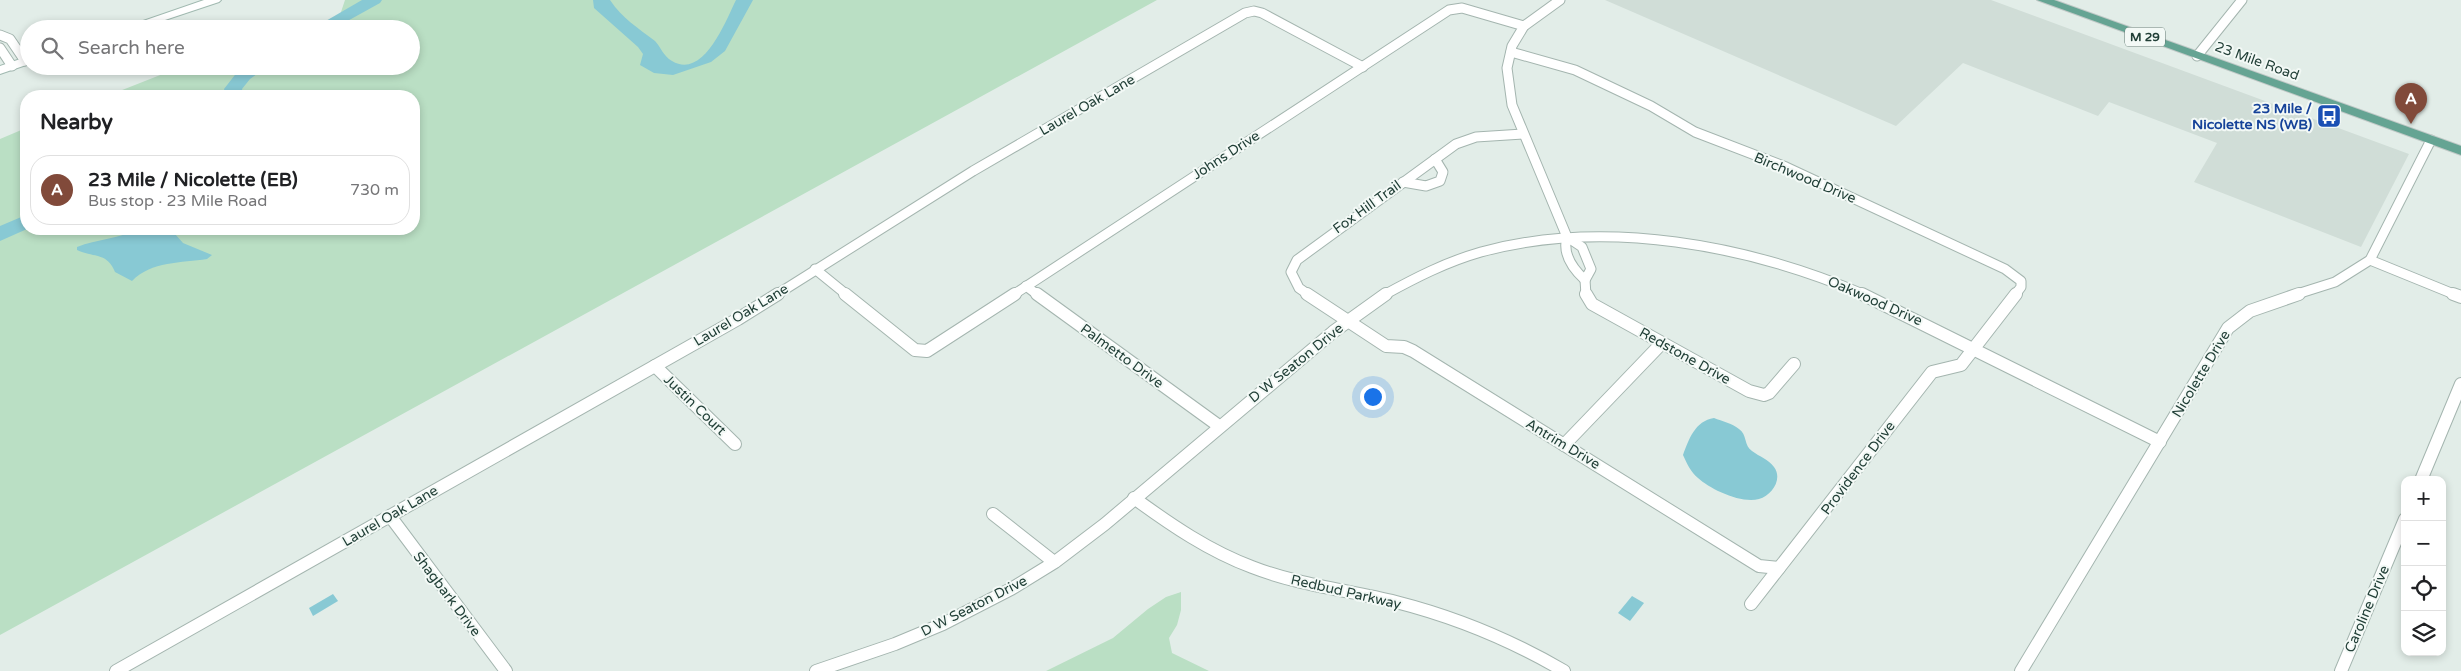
<!DOCTYPE html>
<html lang="en">
<head>
<meta charset="utf-8">
<style>
	:root { --surface:#fff; --page:#f6f6f6; --text:#202124; --muted:#757577; --line:#e0e0e0; --accent:#814a3a }
	body { margin:0; font-family:"Varela Round",sans-serif; background:var(--page); color:var(--text) }
	.controls { position:absolute; right:15px; bottom:15px; display:grid; overflow:hidden; border-radius:10px; box-shadow:0 2px 8px #0003 }
	.controls button { width:45px; height:45px; display:grid; place-items:center; padding:0; border:0; border-bottom:1px solid var(--line); background:var(--surface); color:var(--text); font:25px sans-serif }
	.you { position:absolute; left:1372px; top:396px; width:18px; height:18px; margin:-12px; border:4px solid #fff; border-radius:50%; background:#1a73e8; box-shadow:0 0 0 8px #1a73e833 }
	.badge { display:grid; place-items:center; width:32px; height:32px; border-radius:50%; background:var(--accent); color:#fff; font-size:16px; font-weight:700 }
	.pin { position:absolute; translate:-50% -41px; filter:drop-shadow(0 1px 2px #0008) }
	.pin::after { content:''; position:absolute; top:26px; width:18px; height:15px; background:inherit; clip-path:polygon(0 0,100% 0,50% 100%) }
	.list { margin:0; padding:0; list-style:none }
	h2 { display:flex; justify-content:space-between; align-items:center; height:65px; margin:0; padding:0 20px; font-size:21px }
	h2 small { font-size:16px; font-weight:400; color:var(--muted) }
	.list li { display:grid; grid-template-columns:32px 1fr auto; gap:15px; align-items:center; box-sizing:border-box; height:70px; margin:0 10px 10px; padding:0 10px; border:1px solid var(--line); border-radius:20px }
	.list b { display:block; font-size:19px; white-space:nowrap }
	.list p { margin:0; font-size:16px; white-space:nowrap; color:var(--muted) }
	.list em { font-size:16px; font-style:normal; color:var(--muted) }
	.icon { flex:none; width:28px; height:28px; fill:none; stroke:currentColor; stroke-width:2; stroke-linecap:round; stroke-linejoin:round }
	.map { position:relative; flex:none; width:2461px; height:671px; overflow:hidden }
	.search { position:absolute; background:var(--surface); box-shadow:0 2px 8px #0003; left:20px; top:20px; width:400px; height:55px; display:flex; align-items:center; gap:12px; box-sizing:border-box; padding:0 18px; border-radius:28px; color:var(--muted); font-size:19px }
	.panel { position:absolute; background:var(--surface); box-shadow:0 2px 8px #0003; left:20px; top:90px; width:400px; height:145px; border-radius:20px }
	.map>svg:first-child { display:block }
	.built { fill:#d0ddd7 }
	.green { fill:#badfc4 }
	.water { fill:#88c9d4 }
	.lines { fill:none; stroke-linecap:round; stroke-linejoin:round }
	.river { fill:#88c9d4; fill-rule:evenodd }
	.street-far1-casing { stroke:#a4b5af; stroke-width:11 }
	.street-casing { stroke:#a4b5af; stroke-width:14 }
	.secondary-casing { stroke:#a0b9b0; stroke-width:2 }
	.primary-casing { stroke:#c1c9c7; stroke-width:2 }
	.street-far1 { stroke:#fff; stroke-width:9 }
	.street { stroke:#fff; stroke-width:12 }
	.secondary { fill:#fff; fill-rule:evenodd }
	.primary { fill:#65a493; fill-rule:evenodd }
	.labels { text-anchor:middle; dominant-baseline:central; stroke-width:4; stroke-linejoin:round; paint-order:stroke }
	.shield { fill:#f3f9f6; stroke:#607770; stroke-width:1 }
	.shield-label { font-size:12px; font-weight:bold; fill:#213f37 }
	.street-label { font-size:14px; fill:#213f37; stroke:#f3f9f6 }
	.transit-label { font-size:14px; font-weight:bold; fill:#164399; stroke:#f3f9f6; text-anchor:end }
</style>
</head>
<body>
<div class="map">
<svg width="2461" height="671" viewBox="0 0 2461 671">
	<rect width="100%" height="100%" fill="#e2ede8"/>
	<polygon class="built" points="1605,0 1991,0 2409,154 2361,247 2194,182 2217,143 2109,102 2098,116 1963,63 1896,126"/>
	<g class="green">
		<polygon points="345,0 1157,0 0,635 0,139 26,128 26,229 414,229 414,96 107,96 178,68 411,66 411,29 332,29 336,27"/>
		<polygon points="1181,592 1181,610 1177,625 1169,638 1172,653 1209,671 1046,671 1113,638 1148,609 1166,597"/>
	</g>
	<g class="water">
		<path d="M593,0H610C622,18 638,28 655,41C661,47 663,56 672,61C704,80 726,20 736,0H753L725,51L711,62L673,75L654,73L640,65L643,54L638,47L594,8Z"/>
		<path d="M137,229H176L175,234L183,243L212,255L207,259C182,263 151,261 132,281L115,272C107,252 94,258 77,250V247C97,239 119,239 137,229Z"/>
		<path d="M1714,418C1722,421 1733,424 1739,429C1747,434 1744,446 1752,451C1760,457 1768,459 1774,467C1783,479 1772,495 1759,499C1741,504 1710,489 1698,478C1691,472 1687,464 1683,455C1689,439 1695,421 1714,418Z"/>
		<polygon points="333,594 338,601 313,616 309,608"/>
		<polygon points="1632,596 1644,603 1630,621 1618,613"/>
	</g>
	<g class="lines">
		<g class="river">
			<polygon points="362,0 382,0 380,3 333,29 312,29"/>
			<polygon points="247,66 268,66 250,79 242,89 244,96 226,96 224,89 238,71"/>
			<polygon points="26,215 27,229 0,241 0,226"/>
		</g>
		<defs>
			<g id="street-far1">
				<polyline points="1560,0 1524,26 1512,46 1507,68 1512,105 1567,237"/>
				<polyline points="0,35 10,39 25,61"/>
				<polyline points="0,48 12,66"/>
				<polyline points="1511,52 1575,70 1651,106 1695,132 1786,167 2005,269 2021,281 2021,287 2015,295"/>
				<polyline points="2197,56 2242,0"/>
				<polyline points="1403,182 1426,186 1440,181 1443,172 1435,159"/>
				<path d="M1567,237L1582,247L1591,269L1585,280C1572,268 1562,254 1567,237Z"/>
				<polyline points="2370,260 2456,295"/>
				<polyline points="815,269 847,295"/>
				<polyline points="1585,280 1586,295"/>
				<polyline points="1026,286 1038,295"/>
				<polyline points="776,295 973,171 1245,13 1254,11 1262,13 1363,67"/>
				<polyline points="1013,295 1449,10 1462,8 1524,26"/>
				<polyline points="1309,295 1299,288 1291,272 1297,260 1456,144 1476,137 1523,134"/>
				<path d="M1384,295C1415,278 1446,262 1481,252C1606,218 1748,245 1865,295"/>
				<polyline points="2294,295 2335,282 2370,260 2431,140"/>
			</g>
			<g id="street">
				<polyline points="845,294 915,350 927,351 1015,294"/>
				<polyline points="1037,294 1219,426"/>
				<polyline points="1307,294 1386,346 1404,347 1413,351 1759,566 1779,568"/>
				<polyline points="1586,294 1592,304 1749,391 1764,395 1769,393 1794,364"/>
				<polyline points="1862,294 2160,442"/>
				<polyline points="2453,294 2461,297"/>
				<polyline points="655,366 735,444"/>
				<polyline points="1564,445 1662,343"/>
				<polyline points="2421,480 2461,384"/>
				<path d="M1134,498C1171,525 1209,551 1252,567C1298,585 1348,590 1396,602C1455,617 1511,640 1564,671"/>
				<polyline points="993,514 1054,562"/>
				<polyline points="390,516 506,671"/>
				<polyline points="1751,604 1932,372 1961,365 2016,294"/>
				<polyline points="116,671 738,319 778,294"/>
				<polyline points="816,671 895,644 943,624 1011,589 1055,562 1105,524 1333,332 1386,294"/>
				<polyline points="2021,671 2228,328 2250,311 2299,294"/>
				<polyline points="2341,671 2405,519"/>
			</g>
			<g id="secondary">
				<polygon points="204,0 221,0 219,2 138,29 120,29"/>
				<polygon points="29,56 29,64 0,74 0,66"/>
			</g>
			<polygon id="primary" points="2037,0 2054,0 2461,146 2461,155"/>
		</defs>
		<use href="#street-far1" class="street-far1-casing"/>
		<use href="#street" class="street-casing"/>
		<use href="#secondary" class="secondary-casing"/>
		<use href="#primary" class="primary-casing"/>
		<use href="#street-far1" class="street-far1"/>
		<use href="#street" class="street"/>
		<use href="#secondary" class="secondary"/>
		<use href="#primary" class="primary"/>
	</g>
	<defs>
		<symbol id="bus-square" viewBox="-11 -11 22 22"><rect x="-9" y="-9" width="18" height="18" rx="4" fill="#1a4fb4" stroke="#f3f9f6"/><path d="M-5-6H5V4H4V6H2V4H-2V6H-4V4H-5ZM-3.5-4V0h7V-4ZM-3.5 1.2v1.5H-2V1.2ZM2 1.2v1.5H3.5V1.2Z" fill="#fff"/></symbol>
	</defs>
	<g fill-rule="evenodd">
		<use href="#bus-square" x="2315" y="102" width="28" height="28"/>
	</g>
	<g class="labels">
		<rect class="shield" x="2125" y="27.5" width="40" height="19" rx="4"/>
		<g class="shield-label">
			<text x="2145" y="37">M 29</text>
		</g>
		<g class="street-label">
			<text transform="translate(2257 61) rotate(20)">23 Mile Road</text>
			<text transform="translate(1087 105) rotate(-30)">Laurel Oak Lane</text>
			<text transform="translate(1226 155) rotate(-33)">Johns Drive</text>
			<text transform="translate(1805 178) rotate(23)">Birchwood Drive</text>
			<text transform="translate(1367 207) rotate(-36)">Fox Hill Trail</text>
			<text transform="translate(1875 301) rotate(24)">Oakwood Drive</text>
			<text transform="translate(741 315) rotate(-31)">Laurel Oak Lane</text>
			<text transform="translate(1122 356) rotate(36)">Palmetto Drive</text>
			<text transform="translate(1685 356) rotate(29)">Redstone Drive</text>
			<text transform="translate(1296 363) rotate(-39)">D W Seaton Drive</text>
			<text transform="translate(2201 374) rotate(-59)">Nicolette Drive</text>
			<text transform="translate(695 405) rotate(44)">Justin Court</text>
			<text transform="translate(1563 444) rotate(31)">Antrim Drive</text>
			<text transform="translate(1858 468) rotate(-53)">Providence Drive</text>
			<text transform="translate(390 516) rotate(-30)">Laurel Oak Lane</text>
			<text transform="translate(1346 592) rotate(13)">Redbud Parkway</text>
			<text transform="translate(447 594) rotate(53)">Shagbark Drive</text>
			<text transform="translate(974 606) rotate(-27)">D W Seaton Drive</text>
			<text transform="translate(2367 609) rotate(-67)">Caroline Drive</text>
		</g>
		<g class="transit-label">
			<text x="2312" y="108">23 Mile /<tspan x="2312" dy="16">Nicolette NS (WB)</tspan></text>
		</g>
	</g>
</svg>
<div class="controls">
<button>+</button>
<button>−</button>
<button><svg class="icon" aria-label="locate" viewBox="0 0 24 24"><circle cx="12" cy="12" r="6"/><path d="M12 2v4M12 18v4M2 12h4M18 12h4"/></svg></button>
<button><svg class="icon" aria-label="layers" viewBox="0 0 24 24"><path d="M12 4l9 5-9 5-9-5zM3 14l9 5 9-5"/></svg></button>
</div>
<div class="you"></div>
<div class="pin badge" style="left:2411px;top:124px">A</div>
<div class="search"><svg class="icon" aria-label="search" viewBox="0 0 24 24"><circle cx="10" cy="10" r="6"/><path d="M15 15l6 6"/></svg>Search here</div>
<section class="panel">
<h2>Nearby<small></small></h2>
<ul class="list">
<li><span class="badge">A</span><div><b>23 Mile / Nicolette (EB)</b><p>Bus stop · 23 Mile Road</p></div><em>730 m</em></li>
</ul>
</section>
</div>
</body>
</html>
